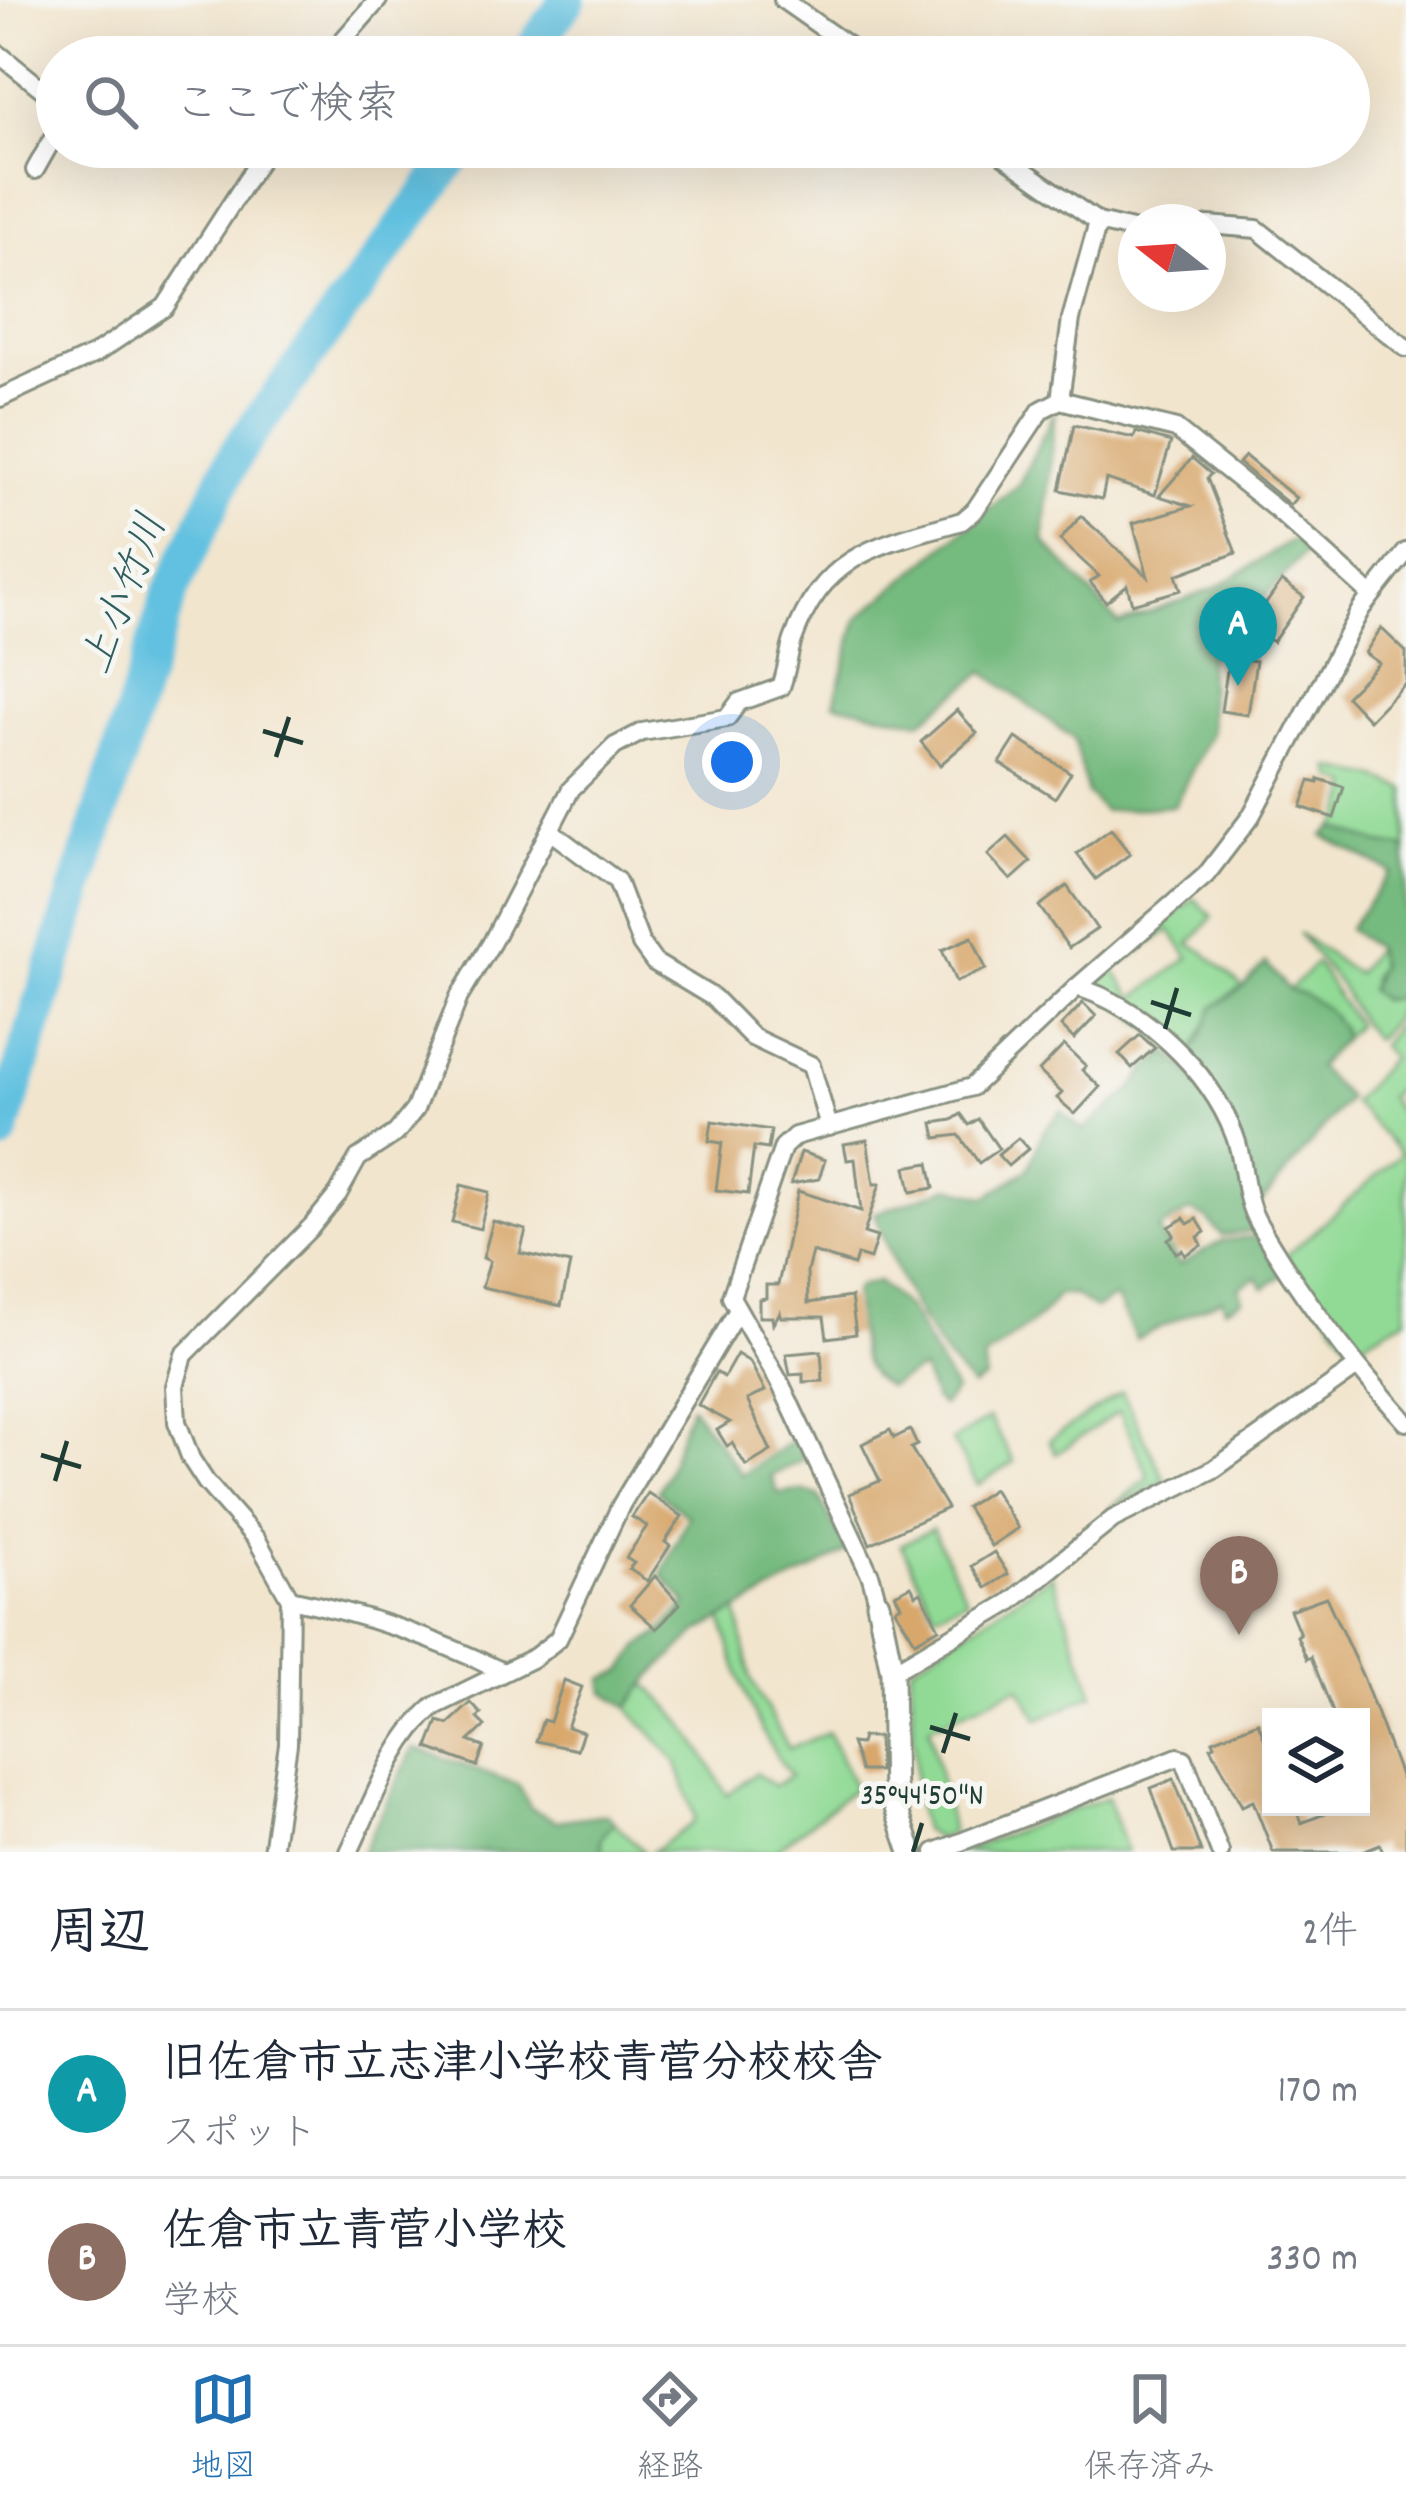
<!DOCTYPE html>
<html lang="ja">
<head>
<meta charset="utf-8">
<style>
	:root { --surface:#fff; --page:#f2f2f3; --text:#1f2937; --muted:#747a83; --line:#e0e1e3; --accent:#1f6fb2 }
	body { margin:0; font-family:Dekko,"Klee One",sans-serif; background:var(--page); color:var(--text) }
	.controls { position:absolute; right:36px; bottom:36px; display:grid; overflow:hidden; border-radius:0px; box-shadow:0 12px 48px #0002 }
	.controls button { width:108px; height:108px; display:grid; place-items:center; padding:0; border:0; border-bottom:3px solid var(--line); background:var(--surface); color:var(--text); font:60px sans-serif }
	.compass { position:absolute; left:1118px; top:204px; width:108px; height:108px; border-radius:50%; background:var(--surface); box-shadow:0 12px 48px #0002; rotate:287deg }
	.you { position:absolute; left:732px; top:762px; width:42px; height:42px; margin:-30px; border:9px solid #fff; border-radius:50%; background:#1a73e8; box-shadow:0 0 0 18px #1a73e833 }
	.badge { display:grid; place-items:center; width:78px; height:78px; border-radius:50%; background:var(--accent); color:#fff; font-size:39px; font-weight:700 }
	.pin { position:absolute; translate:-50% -99px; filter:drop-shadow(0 3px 6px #0008) }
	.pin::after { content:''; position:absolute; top:63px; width:42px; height:36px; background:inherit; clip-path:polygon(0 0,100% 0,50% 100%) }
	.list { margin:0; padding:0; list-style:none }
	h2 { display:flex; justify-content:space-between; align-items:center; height:156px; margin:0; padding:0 48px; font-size:51px }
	h2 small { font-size:39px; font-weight:400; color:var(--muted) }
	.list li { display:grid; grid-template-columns:78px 1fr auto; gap:36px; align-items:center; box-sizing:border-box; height:168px; padding:0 48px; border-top:3px solid var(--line) }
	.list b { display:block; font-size:45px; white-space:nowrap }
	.list p { margin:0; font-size:39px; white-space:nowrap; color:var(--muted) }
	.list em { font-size:39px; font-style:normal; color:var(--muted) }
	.icon { flex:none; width:66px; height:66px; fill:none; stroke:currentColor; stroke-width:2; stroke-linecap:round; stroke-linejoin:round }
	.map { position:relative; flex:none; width:1406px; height:1852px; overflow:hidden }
	.search { position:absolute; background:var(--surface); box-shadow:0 12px 48px #0002; left:36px; right:36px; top:36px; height:132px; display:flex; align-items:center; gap:30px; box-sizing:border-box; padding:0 42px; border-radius:66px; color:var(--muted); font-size:45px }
	.sheet { height:492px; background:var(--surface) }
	nav { display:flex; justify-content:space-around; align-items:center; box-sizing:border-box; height:168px; border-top:3px solid var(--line); background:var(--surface); font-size:33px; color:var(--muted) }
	nav a { display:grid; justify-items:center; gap:6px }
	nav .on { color:var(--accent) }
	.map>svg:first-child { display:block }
	.green { fill:#91da95; stroke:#588c64; stroke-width:3 }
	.forest { fill:#74ba7e; stroke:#4a7c59; stroke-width:3 }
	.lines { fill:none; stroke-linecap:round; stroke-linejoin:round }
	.river { stroke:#62c1e0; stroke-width:36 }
	.building { fill:#d8a76c }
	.minor-casing { stroke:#889181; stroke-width:22 }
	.tertiary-casing { stroke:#889181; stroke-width:27 }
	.minor { stroke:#fff; stroke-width:16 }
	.tertiary { stroke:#fff; stroke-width:21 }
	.ticks { fill:none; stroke:#1f3d34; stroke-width:4.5 }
	.labels { text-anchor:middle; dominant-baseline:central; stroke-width:10; stroke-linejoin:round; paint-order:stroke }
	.water-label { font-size:42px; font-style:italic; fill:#305e5f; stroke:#f6f6f2 }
	.ticks-label { font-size:30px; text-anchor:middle; fill:#1f3d34; stroke:#f6f6f2; stroke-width:10; stroke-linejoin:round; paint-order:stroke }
</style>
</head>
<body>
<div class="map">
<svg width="1406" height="1852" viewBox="0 0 1406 1852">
	<rect width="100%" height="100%" fill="#f6f6f2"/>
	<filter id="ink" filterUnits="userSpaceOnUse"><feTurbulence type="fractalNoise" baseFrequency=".00833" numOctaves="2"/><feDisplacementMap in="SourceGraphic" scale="24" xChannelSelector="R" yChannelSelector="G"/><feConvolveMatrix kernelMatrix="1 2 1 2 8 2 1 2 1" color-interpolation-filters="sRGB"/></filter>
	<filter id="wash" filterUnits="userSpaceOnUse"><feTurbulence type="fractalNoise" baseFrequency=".004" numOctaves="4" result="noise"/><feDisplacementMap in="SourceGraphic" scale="48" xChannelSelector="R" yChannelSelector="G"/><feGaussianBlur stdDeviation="2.7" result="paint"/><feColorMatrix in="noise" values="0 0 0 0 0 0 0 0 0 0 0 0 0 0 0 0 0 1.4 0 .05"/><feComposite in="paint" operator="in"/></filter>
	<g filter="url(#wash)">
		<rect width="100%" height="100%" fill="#f2e5ce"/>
		<g class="green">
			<polygon points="1331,768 1375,777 1406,789 1406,848 1380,844 1333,827 1341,818 1351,786 1334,778"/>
			<path d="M1194,898L1213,917L1190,944L1203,951L1243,987C1210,1001 1206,1030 1188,1058L1092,984L1114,970L1134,998L1189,958L1170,930L1124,962Z"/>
			<polygon points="1298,933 1356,974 1375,948 1379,966 1371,978 1380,1000 1403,997 1392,1020 1375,1040 1359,1021 1339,984"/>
			<polygon points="1316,963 1356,1025 1343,1039 1341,1027 1289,990"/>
			<polygon points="1406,1009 1406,1082 1388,1097 1406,1122 1406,1318 1352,1348 1286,1256 1401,1154 1352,1102 1391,1058 1381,1046"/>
			<polygon points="1122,1392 1165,1480 1109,1510 1149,1477 1119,1411 1056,1454 1049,1440"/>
			<polygon points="989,1418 1014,1462 978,1485 952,1441"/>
			<polygon points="932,1529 967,1599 935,1613 901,1545"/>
			<polygon points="1052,1575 1094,1694 1039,1719 1019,1687 929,1727 952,1832 937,1839 923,1830 916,1800 911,1667"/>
			<path d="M737,1610L751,1679L789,1749L828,1732L855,1788L773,1852H651L692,1824L695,1817L676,1761L628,1707L645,1684C683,1715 704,1753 727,1795L755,1773L774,1786L790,1776C753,1723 738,1681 722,1618Z"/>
			<polygon points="1107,1797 1127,1852 960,1852"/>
			<polygon points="614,1822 644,1852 602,1852 601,1838"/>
		</g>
		<g class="forest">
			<polygon points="1055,411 1044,541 1119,624 1216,588 1296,538 1305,553 1208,658 1211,733 1174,806 1103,811 1087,793 1074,739 984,672 920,722 834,703 858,618 1019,484"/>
			<polygon points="1333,827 1380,844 1406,848 1403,997 1380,1000 1369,990 1379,966 1375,948 1348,929 1391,872 1323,836"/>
			<polygon points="1266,963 1289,990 1305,995 1327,1009 1341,1027 1343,1039 1317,1067 1348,1098 1257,1208 1244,1150 1188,1058 1202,1036 1213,1008 1243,987"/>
			<path d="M1168,1052C1228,1104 1235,1157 1257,1230L1222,1236L1206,1218L1190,1211L1158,1230L1180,1265L1222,1241L1259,1236L1284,1274L1264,1288L1257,1277L1239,1287L1243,1299L1225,1308L1222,1298L1136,1339L1115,1297L1095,1309L1074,1295H1058L1041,1316L984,1359L985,1378L972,1387C926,1339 895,1276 875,1213L950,1187L987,1197L1028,1169L1043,1132L1061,1111L1083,1131L1129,1093L1148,1068Z"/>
			<path d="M878,1282L909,1310L955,1391L942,1406L934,1399L922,1369L889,1386C852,1374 860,1325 854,1293L858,1287Z"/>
			<path d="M691,1406L742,1475L796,1438L805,1459L771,1476L778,1493L804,1491L818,1495L847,1551L698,1632L651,1677L628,1707L605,1692L603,1679L623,1671L640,1646L658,1635L687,1604L662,1575L688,1516L657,1492C674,1465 677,1434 691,1406Z"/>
			<polygon points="414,1748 517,1784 531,1808 556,1821 607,1814 614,1822 601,1838 602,1852 362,1852"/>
		</g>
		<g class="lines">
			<g class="river">
				<polyline points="526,57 568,0"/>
				<polyline points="0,1135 170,593 236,453 461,147"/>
			</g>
		</g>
		<g id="blocks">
			<g class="building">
				<polygon points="1074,425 1134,438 1136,432 1171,442 1155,495 1106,479 1102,499 1060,490"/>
				<polygon points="1245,456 1296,498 1290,505 1239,463"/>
				<polygon points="1192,458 1211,474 1207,478 1236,553 1176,575 1181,590 1132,604 1127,585 1106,602 1090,582 1099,576 1060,540 1081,516 1148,577 1133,523 1191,506 1159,496"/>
				<polygon points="1282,581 1304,597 1273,642 1250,626"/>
				<polygon points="1381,628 1406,652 1406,682 1369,720 1346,696 1379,663 1365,653"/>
				<polygon points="1229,657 1256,661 1248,715 1221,711"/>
				<polygon points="957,710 977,733 940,765 921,742"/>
				<polygon points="1016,738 1071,773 1055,798 1000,763"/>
				<polygon points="1319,779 1344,787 1334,818 1301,807 1310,781 1318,783"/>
				<polygon points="1111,829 1130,854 1096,879 1077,854"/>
				<polygon points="1008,837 1031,862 1011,880 988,855"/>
				<polygon points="1067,886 1097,929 1069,948 1039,906"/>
				<polygon points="972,937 986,969 956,982 942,950"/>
				<polygon points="1083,1003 1096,1016 1074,1039 1061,1026"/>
				<polygon points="1140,1035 1155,1048 1132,1068 1119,1054"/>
				<polygon points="1064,1045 1086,1066 1082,1070 1100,1087 1075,1114 1057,1098 1062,1093 1039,1071"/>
				<polygon points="961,1114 969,1125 978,1119 999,1149 979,1163 959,1135 936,1138 933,1123 952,1120"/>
				<polygon points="712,1121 771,1130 768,1149 754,1147 748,1194 716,1190 722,1143 709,1141"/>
				<polygon points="1018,1138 1028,1149 1008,1166 998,1155"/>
				<polygon points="867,1140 874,1184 880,1184 864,1233 877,1237 870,1259 857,1255 854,1265 812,1252 807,1272 808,1303 851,1297 856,1334 827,1338 824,1317 781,1317 780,1312 773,1324 772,1317 759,1317 759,1299 766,1298 766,1285 778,1285 798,1191 861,1211 855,1159 847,1160 844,1144"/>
				<polygon points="801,1152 825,1160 819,1179 791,1184"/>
				<polygon points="929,1163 934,1188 911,1192 906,1167"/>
				<polygon points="461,1185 489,1192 480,1229 452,1222"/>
				<polygon points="1184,1218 1188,1224 1197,1219 1205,1232 1198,1237 1202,1245 1185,1255 1182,1250 1176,1253 1168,1239 1174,1235 1169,1227"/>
				<polygon points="493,1221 526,1230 520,1253 570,1264 561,1306 482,1287 490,1261 483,1258"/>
				<polygon points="821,1351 823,1381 803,1382 803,1374 790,1375 786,1354"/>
				<polygon points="737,1354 750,1362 765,1391 747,1400 771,1451 746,1466 732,1443 727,1446 717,1430 730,1422 698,1405 716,1372 724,1377"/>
				<polygon points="890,1430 894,1438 910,1430 917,1445 911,1448 947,1508 870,1544 849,1494 880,1481 862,1444"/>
				<polygon points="993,1489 1018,1528 991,1546 966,1507"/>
				<polygon points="648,1493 682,1516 665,1542 670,1546 647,1581 629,1569 634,1563 626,1558 647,1526 632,1517"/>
				<polygon points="994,1552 1008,1574 986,1588 972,1566"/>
				<polygon points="655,1576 680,1604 657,1629 630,1605"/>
				<polygon points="911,1586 916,1595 921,1592 939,1628 915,1641 895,1609 901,1605 895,1594"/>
				<polygon points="1326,1597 1363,1677 1406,1792 1406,1852 1383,1852 1380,1844 1360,1852 1273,1852 1253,1801 1242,1806 1211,1747 1215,1745 1213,1740 1258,1722 1271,1755 1271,1807 1295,1807 1301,1823 1343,1807 1361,1807 1361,1717 1335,1717 1311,1657 1307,1659 1297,1636 1300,1634 1290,1610"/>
				<polygon points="564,1680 582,1687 567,1727 583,1732 577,1750 536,1741 543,1720 550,1722"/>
				<polygon points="471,1703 481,1714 477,1718 485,1726 469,1741 484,1747 477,1766 428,1748 438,1721 448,1724"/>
				<polygon points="862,1737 878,1737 879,1771 861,1771 851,1743 860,1744"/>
				<polygon points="1174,1779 1201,1852 1174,1852 1151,1788"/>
			</g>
		</g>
	</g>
	<g filter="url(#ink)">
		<use href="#blocks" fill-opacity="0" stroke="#889181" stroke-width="3"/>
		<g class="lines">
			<defs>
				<g id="minor">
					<polyline points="783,0 864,57"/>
					<polyline points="0,55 57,101"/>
					<polyline points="328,57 378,0"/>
					<polyline points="991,147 1098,222 1136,231"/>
					<polyline points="35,170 57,131"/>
					<polyline points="1208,225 1257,229 1406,348"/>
					<polyline points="0,398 95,354 165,307 268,147"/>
					<polyline points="1060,400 1071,319 1098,222"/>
					<polyline points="550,831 617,881 641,944 654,962 714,998 752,1037 811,1065 829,1127"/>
					<path d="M1077,987C1143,1007 1209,1070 1234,1134C1246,1163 1242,1195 1258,1223C1299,1294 1351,1361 1406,1422"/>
					<path d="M290,1599C364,1614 433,1637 501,1671"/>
					<polyline points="878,1603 871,1577 781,1385 731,1297 783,1147 795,1136 972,1087 1077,987 1206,875 1251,816 1361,609 1406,552"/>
					<polyline points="892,1672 1009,1603 1113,1519 1214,1469 1357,1367"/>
					<path d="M272,1852L288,1744L290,1599L257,1540L206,1482L191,1459L177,1422L175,1386L184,1355L312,1226L338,1194L358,1158L396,1133L415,1109L459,997L492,942L571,789L615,746L642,732L727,718L739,702L781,687C787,671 788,655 793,640C824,552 881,544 962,521L975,510L1041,410L1060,400L1176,429L1277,510L1371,595"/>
					<path d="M349,1852C372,1805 392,1742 433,1707L535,1657L558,1639L621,1505L738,1310"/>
					<polyline points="935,1852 1178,1757 1184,1759 1220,1852"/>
				</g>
				<polyline id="tertiary" points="878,1603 892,1672 894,1802 911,1852"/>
			</defs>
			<use href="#minor" class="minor-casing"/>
			<use href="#tertiary" class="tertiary-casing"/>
			<use href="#minor" class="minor"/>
			<use href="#tertiary" class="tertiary"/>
		</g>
	</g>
	<path class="ticks" d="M263,731L303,743M276,757L289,717M1151,1002L1191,1015M1165,1029L1177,988M41,1455L81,1467M55,1481L67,1441M930,1727L970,1739M943,1753L956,1713M913,1852L922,1823"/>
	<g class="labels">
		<g class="water-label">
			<text transform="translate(128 595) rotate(-69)">上小竹川</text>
		</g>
	</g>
	<g class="ticks-label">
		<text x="922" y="1804">35°44'50"N</text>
	</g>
</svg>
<div class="controls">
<button><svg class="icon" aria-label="layers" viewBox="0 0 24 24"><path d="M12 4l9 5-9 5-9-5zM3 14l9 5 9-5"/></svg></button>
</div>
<svg class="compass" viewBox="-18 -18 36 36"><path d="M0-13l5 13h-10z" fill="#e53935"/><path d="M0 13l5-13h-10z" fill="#747a83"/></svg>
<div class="you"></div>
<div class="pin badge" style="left:1238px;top:686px;background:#0f9aa8">A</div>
<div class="pin badge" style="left:1239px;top:1635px;background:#8d6e63">B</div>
<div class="search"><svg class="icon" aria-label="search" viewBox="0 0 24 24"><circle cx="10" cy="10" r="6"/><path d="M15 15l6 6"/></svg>ここで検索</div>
</div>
<section class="sheet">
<h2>周辺<small>2件</small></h2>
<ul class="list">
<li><span class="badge" style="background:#0f9aa8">A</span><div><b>旧佐倉市立志津小学校青菅分校校舎</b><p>スポット</p></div><em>170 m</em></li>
<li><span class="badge" style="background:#8d6e63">B</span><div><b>佐倉市立青菅小学校</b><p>学校</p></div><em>330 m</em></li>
</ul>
</section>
<nav>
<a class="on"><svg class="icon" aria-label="map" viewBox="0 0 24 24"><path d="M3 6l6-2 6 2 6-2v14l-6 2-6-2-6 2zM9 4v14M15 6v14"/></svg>地図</a>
<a><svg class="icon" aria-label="directions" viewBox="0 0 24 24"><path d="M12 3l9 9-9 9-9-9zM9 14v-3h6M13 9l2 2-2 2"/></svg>経路</a>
<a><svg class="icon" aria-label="saved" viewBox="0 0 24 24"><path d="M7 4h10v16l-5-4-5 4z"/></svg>保存済み</a>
</nav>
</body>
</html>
